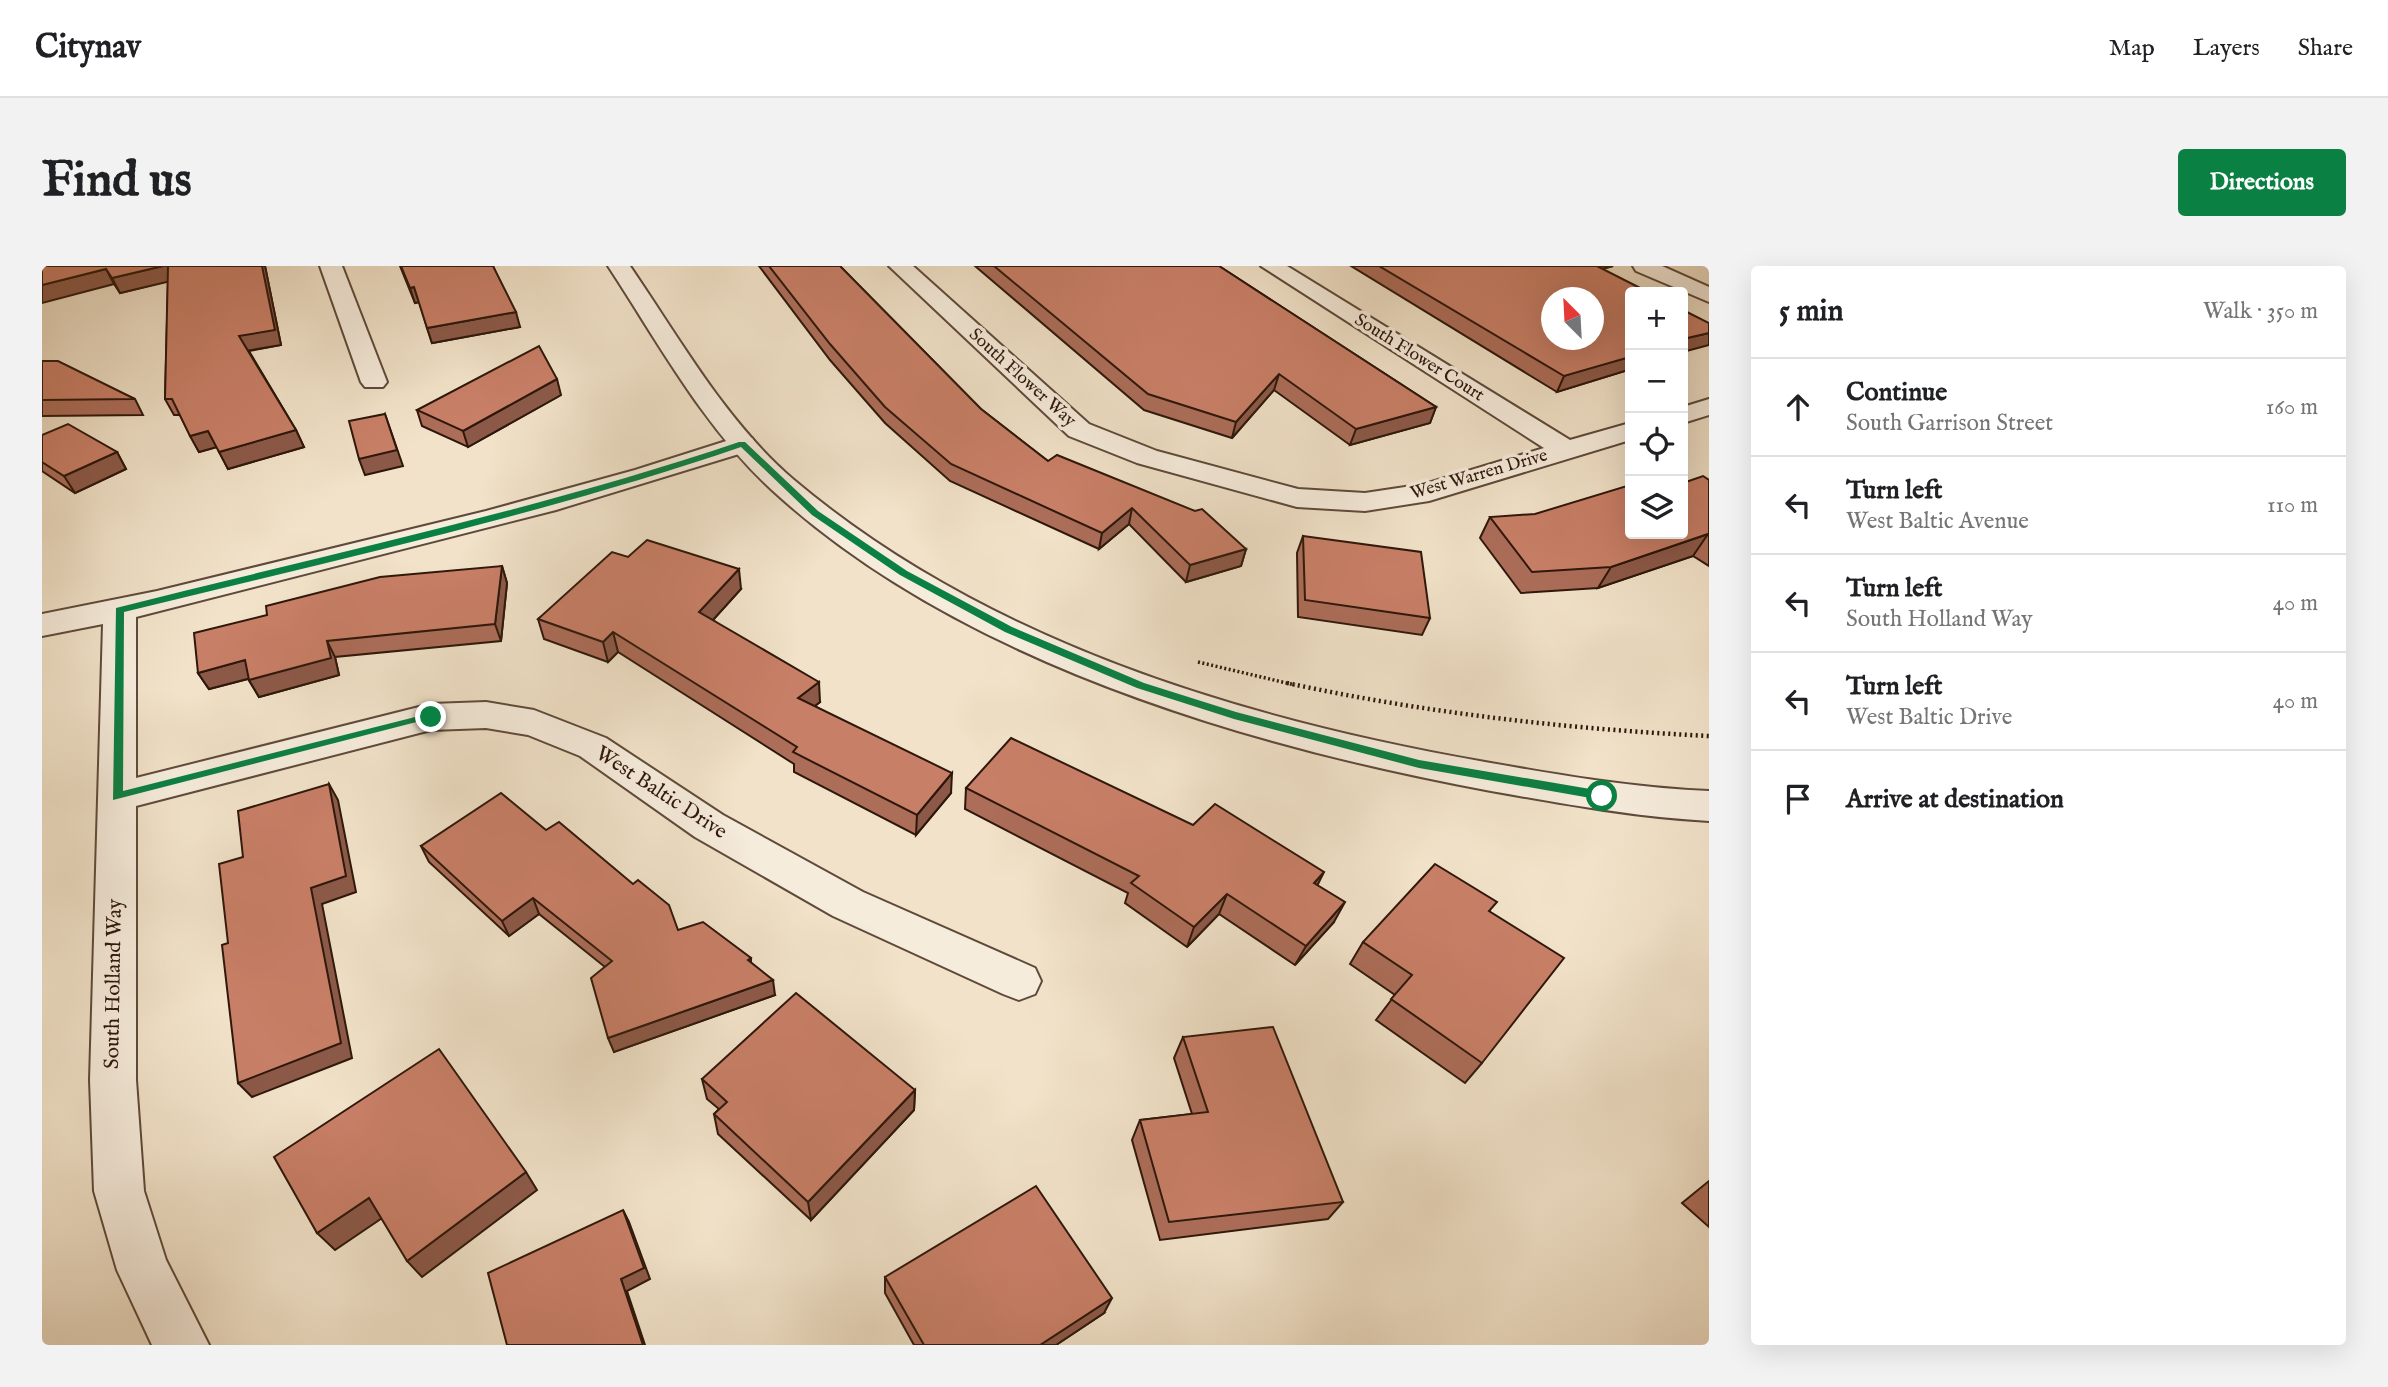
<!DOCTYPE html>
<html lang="en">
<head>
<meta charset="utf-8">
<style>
	:root { --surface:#fff; --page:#f2f2f2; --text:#202124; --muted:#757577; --line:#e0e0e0; --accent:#0b8043 }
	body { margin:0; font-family:"IM FELL English",serif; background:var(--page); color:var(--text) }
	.controls { position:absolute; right:21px; top:21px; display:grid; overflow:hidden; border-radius:7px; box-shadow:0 7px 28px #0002 }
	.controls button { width:63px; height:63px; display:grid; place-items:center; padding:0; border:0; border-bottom:2px solid var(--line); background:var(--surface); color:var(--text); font:35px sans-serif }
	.compass { position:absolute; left:1499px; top:21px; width:63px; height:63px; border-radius:50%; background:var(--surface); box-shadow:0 7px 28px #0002; rotate:336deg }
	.stop { position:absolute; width:21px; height:21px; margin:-16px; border:5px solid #0b8043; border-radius:50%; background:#fff }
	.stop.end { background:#0b8043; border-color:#fff; box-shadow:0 2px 7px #0008 }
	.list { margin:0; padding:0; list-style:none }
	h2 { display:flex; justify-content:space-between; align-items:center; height:91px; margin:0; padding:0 28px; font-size:30px }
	h2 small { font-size:23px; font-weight:400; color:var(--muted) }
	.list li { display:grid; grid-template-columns:46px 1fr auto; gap:21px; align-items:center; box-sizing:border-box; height:98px; padding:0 28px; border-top:2px solid var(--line) }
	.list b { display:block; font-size:26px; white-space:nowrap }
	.list p { margin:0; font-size:23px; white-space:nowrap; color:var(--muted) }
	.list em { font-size:23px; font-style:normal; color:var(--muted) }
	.icon { flex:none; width:38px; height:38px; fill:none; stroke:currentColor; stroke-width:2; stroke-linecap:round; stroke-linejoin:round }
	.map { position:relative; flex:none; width:1667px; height:1079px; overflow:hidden; border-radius:7px }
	header { display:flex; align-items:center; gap:42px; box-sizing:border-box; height:98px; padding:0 35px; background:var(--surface); border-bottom:2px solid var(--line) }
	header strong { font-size:33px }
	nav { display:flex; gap:38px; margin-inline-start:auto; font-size:24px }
	.intro { display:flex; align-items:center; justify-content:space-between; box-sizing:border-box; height:168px; padding:0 42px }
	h1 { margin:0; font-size:49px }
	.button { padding:18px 32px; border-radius:7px; background:var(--accent); color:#fff; font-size:24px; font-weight:700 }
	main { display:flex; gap:42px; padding:0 42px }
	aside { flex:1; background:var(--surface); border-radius:7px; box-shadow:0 7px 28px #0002 }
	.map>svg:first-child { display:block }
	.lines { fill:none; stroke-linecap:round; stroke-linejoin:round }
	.minor-casing { stroke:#5f4a3a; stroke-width:4 }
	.tertiary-casing { stroke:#5f4a3a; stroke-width:4 }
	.path-far1 { stroke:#2e170b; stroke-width:3.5; stroke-dasharray:2 2.5; stroke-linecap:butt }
	.path { stroke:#2e170b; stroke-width:4.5; stroke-dasharray:2 3.5; stroke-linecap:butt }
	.minor { fill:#f6ecdc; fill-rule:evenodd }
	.tertiary { fill:#f6ecdc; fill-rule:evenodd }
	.wall { fill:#ac6d59; stroke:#2e170b; stroke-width:2 }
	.shaded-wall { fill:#8c5948; stroke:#2e170b; stroke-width:2 }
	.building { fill:#c87f67; stroke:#2e170b; stroke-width:2; fill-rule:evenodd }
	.route { fill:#0b8043 }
	.labels { text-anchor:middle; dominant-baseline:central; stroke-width:7; stroke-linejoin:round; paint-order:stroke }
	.far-street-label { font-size:18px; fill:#2e170b; stroke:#f6ecdc }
	.street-label { font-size:21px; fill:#2e170b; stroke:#f6ecdc }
</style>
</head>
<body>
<header>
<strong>Citynav</strong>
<nav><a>Map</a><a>Layers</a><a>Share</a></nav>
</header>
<div class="intro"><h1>Find us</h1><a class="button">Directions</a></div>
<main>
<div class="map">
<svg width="1667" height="1079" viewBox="0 0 1667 1079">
	<rect width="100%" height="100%" fill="#f1e2c9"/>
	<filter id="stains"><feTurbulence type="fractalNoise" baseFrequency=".00286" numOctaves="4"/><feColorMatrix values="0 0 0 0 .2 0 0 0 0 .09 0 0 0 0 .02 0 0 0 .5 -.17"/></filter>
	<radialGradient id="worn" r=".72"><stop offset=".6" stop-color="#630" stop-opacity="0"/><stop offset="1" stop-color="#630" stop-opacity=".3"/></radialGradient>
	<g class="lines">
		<defs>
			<g id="minor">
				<polygon points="278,0 300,0 345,116 341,121 323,121 319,116"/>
				<polygon points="847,0 871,0 1047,158 1115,185 1256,223 1323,227 1383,218 1502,182 1219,0 1245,0 1528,174 1588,157 1588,174 1387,235 1323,245 1255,241 1095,197 1027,170"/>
				<polygon points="1591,0 1620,0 1667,21 1667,36 1594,5"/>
				<polygon points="1667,133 1667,149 1641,157 1641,141"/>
				<polygon points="700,170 710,172 714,178 710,184 514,244 94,351 94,512 389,438 444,436 492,444 564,472 681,549 821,626 993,702 999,715 993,728 977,734 961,728 791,650 653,571 538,490 486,469 444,462 389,464 94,540 94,814 102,925 124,994 167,1079 110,1079 75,1004 52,925 48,814 61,358 0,370 0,348 115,325 444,245 593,204"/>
			</g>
			<path id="tertiary" d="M566,0H588C638,73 684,156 752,214C944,376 1199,453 1443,496C1517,509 1591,522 1667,525V555C1594,551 1522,538 1449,525C1206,480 916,395 730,224C662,162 616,76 566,0Z"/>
		</defs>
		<use href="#minor" class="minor-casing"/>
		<use href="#tertiary" class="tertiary-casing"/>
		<polyline class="path-far1" points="1156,396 1253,419"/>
		<path class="path" d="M1245,417C1384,447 1525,463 1667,470"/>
		<use href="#minor" class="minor"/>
		<use href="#tertiary" class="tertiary"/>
	</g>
	<g class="wall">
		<polygon points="0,0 223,0 239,79 207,85 254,164 262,181 186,203 175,181 157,186 138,149 132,149 123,133 126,15 78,27 72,18"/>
		<polygon points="358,0 451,0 478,61 390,77 377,36 373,37"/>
		<polygon points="717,0 798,0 939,143 1006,195 1204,283 1199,300 1144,316 1087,258 1057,283 908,215 843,157 788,94"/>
		<polygon points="933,0 1177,0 1394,141 1388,157 1308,179 1232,124 1190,172 1102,144"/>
		<polygon points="1309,0 1571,0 1560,3 1586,104 1515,126"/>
		<polygon points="0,95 93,133 101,149 0,150"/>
		<polygon points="519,129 426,181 380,160 375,144"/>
		<polygon points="0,169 75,186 84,203 33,227 0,205"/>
		<polygon points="1667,214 1667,300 1651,290 1556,322 1479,327 1438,272 1448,251 1588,268"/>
		<polygon points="1261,270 1388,352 1380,369 1256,351 1255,287"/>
		<polygon points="586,291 699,323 671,354 778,436 773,440 909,527 874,569 752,506 752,498 576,386 566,396 502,373 496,353"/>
		<polygon points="460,300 465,317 459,375 293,391 297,409 217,431 206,413 167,423 156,407"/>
		<polygon points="924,522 1275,619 1292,656 1253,699 1177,648 1145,681 1083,637 1086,627 923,543"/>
		<polygon points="504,564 636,664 709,692 709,697 733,729 572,786 563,701 497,648 467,670 387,596 379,580"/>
		<polygon points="1448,645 1440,797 1423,817 1334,754 1353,729 1308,698 1321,676"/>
		<polygon points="1141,771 1301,936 1286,953 1118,974 1090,874 1098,854 1150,848 1132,792"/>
		<polygon points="660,813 873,824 872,844 769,954 676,868 672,848 677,843 665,833"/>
		<polygon points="1667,915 1667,961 1640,937"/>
		<polygon points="843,1011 1062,1047 1014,1079 872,1079 843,1027"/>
	</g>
	<g class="shaded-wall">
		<polygon points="121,0 127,0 133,14 78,27 70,12"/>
		<polygon points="220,0 223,0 239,79 204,85 197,70"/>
		<polygon points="1541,0 1571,0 1536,9"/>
		<polygon points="64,3 72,18 0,37 0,19"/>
		<polygon points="372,21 377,36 373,37 368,22"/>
		<polygon points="474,46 478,61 390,77 385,62"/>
		<polygon points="1667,67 1667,79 1641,86 1641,73"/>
		<polygon points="1588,87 1588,101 1586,104 1515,126 1522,110"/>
		<polygon points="1237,108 1232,124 1190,172 1194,156"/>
		<polygon points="515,113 519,129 426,181 421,165"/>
		<polygon points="1394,141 1388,157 1308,179 1314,163"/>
		<polygon points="343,148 361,200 323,209 317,193"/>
		<polygon points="254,164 262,181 186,203 177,186"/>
		<polygon points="166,165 175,181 157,186 148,170"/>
		<polygon points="75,186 84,203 33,227 22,210"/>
		<polygon points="1090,242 1087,258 1057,283 1060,267"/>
		<polygon points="1666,268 1651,290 1556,322 1569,301"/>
		<polygon points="1204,283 1199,300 1144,316 1148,299"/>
		<polygon points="460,300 465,317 459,375 453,358"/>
		<polygon points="697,303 699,323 660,366 657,346"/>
		<polygon points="571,366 576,386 566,396 561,376"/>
		<polygon points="285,375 293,391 297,409 217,431 207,414"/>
		<polygon points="203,394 213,411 167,423 156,407"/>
		<polygon points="777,416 778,436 757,452 756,432"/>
		<polygon points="910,507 909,527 874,569 875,549"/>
		<polygon points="287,518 296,534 314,626 280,638 310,792 210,831 196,817 269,622"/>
		<polygon points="1282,606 1272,626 1272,617"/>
		<polygon points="1185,628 1177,648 1145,681 1152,661"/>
		<polygon points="491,632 497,648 467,670 460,655"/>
		<polygon points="1303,636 1292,656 1253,699 1264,680"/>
		<polygon points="731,714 733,729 572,786 566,772"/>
		<polygon points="873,824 872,844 769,954 766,936"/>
		<polygon points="484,906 495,924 380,1011 365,995"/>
		<polygon points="327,932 343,950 293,984 275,967"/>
		<polygon points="581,944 587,956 608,1013 585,1025 603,1079 601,1079 579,1013"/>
		<polygon points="1070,1032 1062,1047 1014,1079 998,1079"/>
	</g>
	<g class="building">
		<polygon points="0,0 121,0 70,12 64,3 0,19"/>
		<polygon points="126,0 220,0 233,64 197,70 254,164 177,186 166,165 148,170 130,133 123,133"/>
		<polygon points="359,0 451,0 474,46 385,62 372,21 368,22"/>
		<polygon points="727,0 798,0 939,143 1006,195 1015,189 1153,245 1160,243 1204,283 1148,299 1090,242 1060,267 909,198 843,141 788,78"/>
		<polygon points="952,0 1177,0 1394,141 1314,163 1237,108 1194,156 1106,128"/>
		<path d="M1337,0H1555L1606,26H1588V91L1522,110ZM1509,32H1551V74H1509Z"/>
		<polygon points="1641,44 1667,57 1667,67 1641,73"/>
		<polygon points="497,80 515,113 421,165 375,144"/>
		<polygon points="0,95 16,95 93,133 0,134"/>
		<polygon points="343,148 355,184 317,193 307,155"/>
		<polygon points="26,158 75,186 22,210 0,196 0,169"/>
		<polygon points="1661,210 1667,214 1667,269 1666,268 1569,301 1490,306 1448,251 1493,248 1588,219 1588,268 1641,268 1641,217"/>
		<polygon points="1261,270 1379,286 1388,352 1263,334"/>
		<polygon points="605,274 697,303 657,346 777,416 756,432 910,507 875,549 751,486 755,481 571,366 561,376 496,353 570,286 586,291"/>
		<polygon points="460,300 453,358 285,375 289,392 207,414 203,394 156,407 152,367 225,349 224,340 338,311"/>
		<polygon points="969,472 1151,559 1173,538 1282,606 1272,617 1303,636 1264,680 1185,628 1152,661 1089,617 1097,610 924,522"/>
		<polygon points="287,518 304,610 269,622 299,777 196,817 180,679 186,677 177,598 201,591 196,545"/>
		<polygon points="459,527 504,564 517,556 591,618 596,614 627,639 636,664 661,656 709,692 706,694 731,714 566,772 549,712 570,695 491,632 460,655 379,580"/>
		<polygon points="1393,598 1455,636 1447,645 1522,692 1440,797 1349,733 1370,709 1321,676"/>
		<polygon points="754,727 873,824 766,936 672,848 685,836 660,813"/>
		<polygon points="1231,761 1301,936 1127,956 1098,854 1166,846 1141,771"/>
		<polygon points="397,783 484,906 365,995 327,932 275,967 232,891"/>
		<polygon points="994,920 1070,1032 998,1079 882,1079 843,1011"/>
		<polygon points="581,944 602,1002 579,1013 601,1079 465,1079 446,1007"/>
	</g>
	<path class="route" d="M697,176H703L776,245L865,305L970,361L1102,417L1194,446L1377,494L1560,525L1566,530L1560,534L1377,502L1192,453L1095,422L963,366L858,309L770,249L699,181C497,250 289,295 82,346L81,525L389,447L394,451L71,534L74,342C282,289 493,245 697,176Z"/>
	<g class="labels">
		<g class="far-street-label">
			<text transform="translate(1377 92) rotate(32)">South Flower Court</text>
			<text transform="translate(980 112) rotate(42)">South Flower Way</text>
			<text transform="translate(1437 209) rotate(-16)">West Warren Drive</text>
		</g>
		<g class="street-label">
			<text transform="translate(619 527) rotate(33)">West Baltic Drive</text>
			<text transform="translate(72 718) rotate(-89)">South Holland Way</text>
		</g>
	</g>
	<rect width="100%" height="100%" filter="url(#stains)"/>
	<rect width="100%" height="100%" fill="url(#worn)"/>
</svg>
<div class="controls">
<button>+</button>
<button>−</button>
<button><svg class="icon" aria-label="locate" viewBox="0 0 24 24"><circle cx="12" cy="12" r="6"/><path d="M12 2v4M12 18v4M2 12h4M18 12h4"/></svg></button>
<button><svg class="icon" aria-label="layers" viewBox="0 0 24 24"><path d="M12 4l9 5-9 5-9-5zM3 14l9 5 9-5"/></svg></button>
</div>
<svg class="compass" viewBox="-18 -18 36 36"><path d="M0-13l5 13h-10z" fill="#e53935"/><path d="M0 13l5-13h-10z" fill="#757577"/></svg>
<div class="stop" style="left:1560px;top:530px"></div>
<div class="stop end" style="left:389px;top:451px"></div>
</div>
<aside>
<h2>5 min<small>Walk · 350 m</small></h2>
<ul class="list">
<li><svg class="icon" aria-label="ahead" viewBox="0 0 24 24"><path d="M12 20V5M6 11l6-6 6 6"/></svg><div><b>Continue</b><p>South Garrison Street</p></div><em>160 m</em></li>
<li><svg class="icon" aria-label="left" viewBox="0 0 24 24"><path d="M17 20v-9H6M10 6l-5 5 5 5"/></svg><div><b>Turn left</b><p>West Baltic Avenue</p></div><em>110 m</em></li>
<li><svg class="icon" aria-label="left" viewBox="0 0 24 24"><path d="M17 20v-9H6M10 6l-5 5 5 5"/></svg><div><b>Turn left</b><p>South Holland Way</p></div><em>40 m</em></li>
<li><svg class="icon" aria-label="left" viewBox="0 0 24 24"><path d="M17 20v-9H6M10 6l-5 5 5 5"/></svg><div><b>Turn left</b><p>West Baltic Drive</p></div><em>40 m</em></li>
<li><svg class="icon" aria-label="arrive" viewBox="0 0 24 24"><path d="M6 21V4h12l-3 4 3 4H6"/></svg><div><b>Arrive at destination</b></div></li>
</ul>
</aside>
</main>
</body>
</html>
